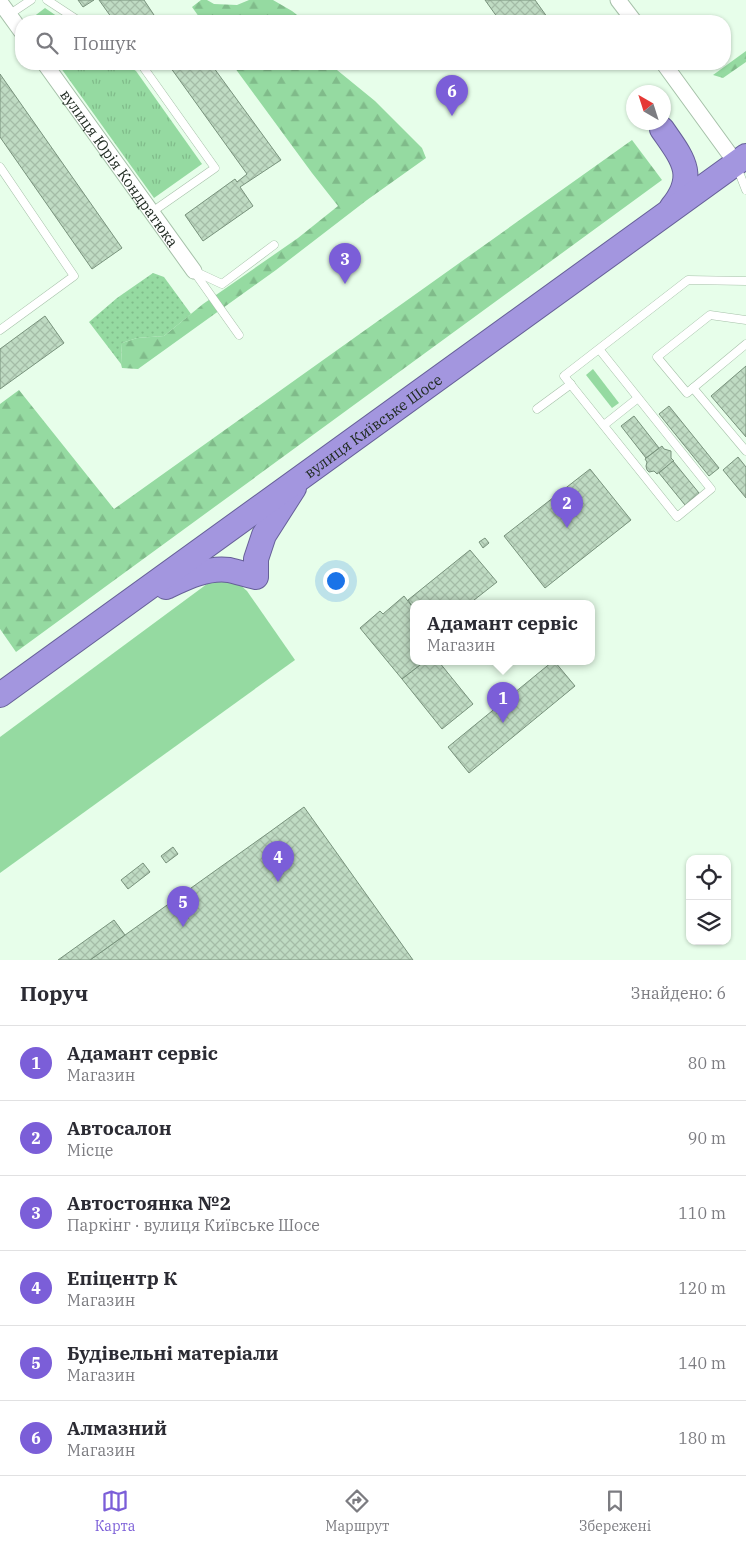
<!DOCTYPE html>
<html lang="uk">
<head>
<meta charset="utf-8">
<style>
	:root { --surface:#fff; --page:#f2f2f3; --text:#2b2b33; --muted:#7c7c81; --line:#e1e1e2; --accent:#7b5ed8 }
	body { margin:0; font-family:"IBM Plex Serif",serif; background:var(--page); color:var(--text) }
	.controls { position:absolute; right:15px; bottom:15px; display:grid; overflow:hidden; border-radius:10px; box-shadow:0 1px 4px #0004 }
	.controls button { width:45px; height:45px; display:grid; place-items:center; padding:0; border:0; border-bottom:1px solid var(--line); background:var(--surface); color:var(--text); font:25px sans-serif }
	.compass { position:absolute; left:626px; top:85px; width:45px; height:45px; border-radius:50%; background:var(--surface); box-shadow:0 1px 4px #0004; rotate:321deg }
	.you { position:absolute; left:335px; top:580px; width:18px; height:18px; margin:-12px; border:4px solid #fff; border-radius:50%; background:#1a73e8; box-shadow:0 0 0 8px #1a73e833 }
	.badge { display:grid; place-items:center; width:32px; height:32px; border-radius:50%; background:var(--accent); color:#fff; font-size:16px; font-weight:700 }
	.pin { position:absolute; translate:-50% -41px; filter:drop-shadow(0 1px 2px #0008) }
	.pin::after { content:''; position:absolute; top:26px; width:18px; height:15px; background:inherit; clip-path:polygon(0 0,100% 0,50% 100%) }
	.popup { position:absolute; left:410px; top:600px; width:185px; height:65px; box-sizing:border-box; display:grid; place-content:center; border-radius:10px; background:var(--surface); filter:drop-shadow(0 1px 4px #0005); font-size:16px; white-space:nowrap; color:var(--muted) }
	.popup b { font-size:19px; color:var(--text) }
	.popup::after { content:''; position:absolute; left:50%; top:100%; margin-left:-10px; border:10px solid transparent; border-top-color:var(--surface) }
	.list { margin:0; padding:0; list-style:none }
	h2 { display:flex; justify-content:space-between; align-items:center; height:65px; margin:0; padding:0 20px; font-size:21px }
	h2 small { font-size:16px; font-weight:400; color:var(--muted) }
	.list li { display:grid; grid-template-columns:32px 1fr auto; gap:15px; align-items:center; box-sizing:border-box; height:75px; padding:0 20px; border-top:1px solid var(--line) }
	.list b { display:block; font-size:19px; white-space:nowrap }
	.list p { margin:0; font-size:16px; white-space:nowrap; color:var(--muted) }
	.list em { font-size:16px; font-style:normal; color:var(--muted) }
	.icon { flex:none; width:28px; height:28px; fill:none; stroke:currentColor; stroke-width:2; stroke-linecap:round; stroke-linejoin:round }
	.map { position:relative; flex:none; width:746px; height:960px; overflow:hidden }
	.search { position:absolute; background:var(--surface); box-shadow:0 1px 4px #0004; left:15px; right:15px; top:15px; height:55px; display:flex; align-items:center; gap:12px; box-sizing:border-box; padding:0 18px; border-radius:20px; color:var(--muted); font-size:19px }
	.sheet { height:515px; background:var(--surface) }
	nav { display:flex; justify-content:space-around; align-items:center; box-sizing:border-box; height:70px; border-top:1px solid var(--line); background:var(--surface); font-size:14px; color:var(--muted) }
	nav a { display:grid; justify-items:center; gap:2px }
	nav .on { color:var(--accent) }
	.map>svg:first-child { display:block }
	.grass { fill:#95daa1 }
	.forest { fill:url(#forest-firs) }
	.park { fill:url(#park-tufts) }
	.garden { fill:url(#garden-dots) }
	.building { fill:url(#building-cross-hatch); stroke:#78927c }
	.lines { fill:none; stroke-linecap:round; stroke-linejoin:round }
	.service-casing { stroke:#a6c1a9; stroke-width:9 }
	.minor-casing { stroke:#a6c1a9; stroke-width:17 }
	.trunk-casing { stroke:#666098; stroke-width:26 }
	.service { stroke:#fff; stroke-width:8 }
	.minor { stroke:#fff; stroke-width:15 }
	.trunk { stroke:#a396df; stroke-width:24 }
	.labels { text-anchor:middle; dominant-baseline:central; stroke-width:4; stroke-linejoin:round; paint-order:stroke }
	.street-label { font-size:15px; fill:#202b22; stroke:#fff }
</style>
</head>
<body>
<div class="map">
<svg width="746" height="960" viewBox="0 0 746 960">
	<defs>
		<pattern id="forest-firs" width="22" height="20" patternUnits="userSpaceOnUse" patternTransform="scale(1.25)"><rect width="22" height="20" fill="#95daa1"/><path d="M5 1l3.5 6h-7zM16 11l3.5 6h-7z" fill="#80bb8a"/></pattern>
		<pattern id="park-tufts" width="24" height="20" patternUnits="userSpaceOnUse" patternTransform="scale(1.25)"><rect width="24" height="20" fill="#95daa1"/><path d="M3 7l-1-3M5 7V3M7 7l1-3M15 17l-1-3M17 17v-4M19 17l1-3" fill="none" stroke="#80bb8a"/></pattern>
		<pattern id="garden-dots" width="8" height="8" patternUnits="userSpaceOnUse" patternTransform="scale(1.25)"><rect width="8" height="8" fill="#95daa1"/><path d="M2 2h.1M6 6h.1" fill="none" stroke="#80bb8a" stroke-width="1.8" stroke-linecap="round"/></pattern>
		<pattern id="building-cross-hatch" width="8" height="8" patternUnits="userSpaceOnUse" patternTransform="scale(1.25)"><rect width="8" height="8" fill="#bfdbc3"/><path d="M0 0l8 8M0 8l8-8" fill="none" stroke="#a4bca7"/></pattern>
	</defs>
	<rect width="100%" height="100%" fill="#e7feea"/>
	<g class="grass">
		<polygon points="593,369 619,403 612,408 586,375"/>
		<polygon points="224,580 237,582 247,591 295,660 0,873 0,737 211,581"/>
	</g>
	<g class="forest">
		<polygon points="201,0 207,0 214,4 237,5 249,0 273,0 292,11 305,21 202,21 192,7"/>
		<polygon points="746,51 746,62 723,78 713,75"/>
		<polygon points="232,64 334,64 337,70 375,101 422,148 426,158 367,200 276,270 138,369 122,368 121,364 122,343 137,338 164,336 203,304 298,238 338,206 312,173"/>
		<polygon points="632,140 662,180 16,652 0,629 0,404 19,390 114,509"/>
	</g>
	<g class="park">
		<polygon points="45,8 64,21 28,21"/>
		<polygon points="58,64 125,64 136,71 202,164 154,198"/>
	</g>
	<polygon class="garden" points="153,273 164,277 191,314 164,336 137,338 122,343 121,364 89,322 117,298"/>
	<g class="building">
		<polygon points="78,0 94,0 83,7"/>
		<polygon points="99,0 144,0 158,21 114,21"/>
		<polygon points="485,0 535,0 550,21 500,21"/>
		<polygon points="177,16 181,21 170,21"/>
		<polygon points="168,64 211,64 281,160 240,187 253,206 203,241 185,215 235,179 237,182 247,174"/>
		<polygon points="0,74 122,248 92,269 0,137"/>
		<polygon points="45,316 64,343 0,389 0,349"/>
		<polygon points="746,366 746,437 711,396"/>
		<polygon points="669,406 719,468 709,476 659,414"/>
		<polygon points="634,416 659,448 646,458 621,426"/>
		<polygon points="662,446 664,449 671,451 671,458 674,461 657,474 654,471 649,472 647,470 646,466 647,462 645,459"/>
		<polygon points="738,457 746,467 746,498 723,470"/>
		<polygon points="673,461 699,493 685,505 659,473"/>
		<polygon points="590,469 631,520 545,588 504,536"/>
		<polygon points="485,538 489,543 483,548 479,542"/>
		<polygon points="470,550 497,582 469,604 414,604 414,609 408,600"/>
		<polygon points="404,596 414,609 414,662 424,662 402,679 360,628 380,611 383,614"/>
		<polygon points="424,662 439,662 473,704 442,729 402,679"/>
		<polygon points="552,662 555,662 575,686 469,773 448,747"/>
		<polygon points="304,807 413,960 90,960 271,831"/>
		<polygon points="173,847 178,854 166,863 161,856"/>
		<polygon points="143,863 150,872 128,889 121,880"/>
		<polygon points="114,920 125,935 90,960 58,960"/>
	</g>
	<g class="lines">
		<defs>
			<g id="service">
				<polyline points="47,0 79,21"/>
				<polyline points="10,14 31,0"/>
				<polyline points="141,64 215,168 152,212"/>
				<polyline points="0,167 74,276 0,330"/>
				<polyline points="737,167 746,190"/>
				<polyline points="194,271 222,284 274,245"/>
				<polyline points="195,273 239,335"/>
				<polyline points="746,320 710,315 657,357 687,393 746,344"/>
				<polyline points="599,349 711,489 677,517 564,376 688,280 746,281"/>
				<polyline points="693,388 746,451"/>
				<polyline points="537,409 571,384"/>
				<polyline points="604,425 638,398"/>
			</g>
			<g id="minor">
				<polyline points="618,0 634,21"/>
				<polyline points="0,2 21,31"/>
				<path id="s1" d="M45,64L194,271"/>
				<polyline points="664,64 736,163"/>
			</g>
			<g id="trunk">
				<path d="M662,129C682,158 698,175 672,207"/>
				<path d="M166,587C185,578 207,567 229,570C238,572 247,575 256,577V559L264,535L294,488"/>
				<path id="s2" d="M0,695L746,156"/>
			</g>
		</defs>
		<use href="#service" class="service-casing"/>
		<use href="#minor" class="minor-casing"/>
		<use href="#trunk" class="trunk-casing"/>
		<use href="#service" class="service"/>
		<use href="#minor" class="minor"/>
		<use href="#trunk" class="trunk"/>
	</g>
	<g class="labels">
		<g class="street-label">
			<text stroke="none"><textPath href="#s1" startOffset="128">вулиця Юрія Кондратюка</textPath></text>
			<text stroke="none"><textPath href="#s2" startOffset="460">вулиця Київське Шосе</textPath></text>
		</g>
	</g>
</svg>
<div class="controls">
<button><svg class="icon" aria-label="locate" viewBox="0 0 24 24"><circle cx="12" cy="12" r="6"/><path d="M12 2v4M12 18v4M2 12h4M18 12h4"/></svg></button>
<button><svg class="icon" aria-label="layers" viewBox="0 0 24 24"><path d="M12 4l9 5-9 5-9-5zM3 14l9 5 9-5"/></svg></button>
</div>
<svg class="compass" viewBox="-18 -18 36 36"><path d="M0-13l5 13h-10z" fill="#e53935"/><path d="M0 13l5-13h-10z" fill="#7c7c81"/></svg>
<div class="you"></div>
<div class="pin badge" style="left:503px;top:723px">1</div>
<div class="popup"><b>Адамант сервіс</b>Магазин</div>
<div class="pin badge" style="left:567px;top:528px">2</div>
<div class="pin badge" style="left:345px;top:284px">3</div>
<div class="pin badge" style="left:278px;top:882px">4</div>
<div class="pin badge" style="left:183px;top:927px">5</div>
<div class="pin badge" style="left:452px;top:116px">6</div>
<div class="search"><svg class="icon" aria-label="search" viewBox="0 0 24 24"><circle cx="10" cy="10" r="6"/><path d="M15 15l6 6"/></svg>Пошук</div>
</div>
<section class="sheet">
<h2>Поруч<small>Знайдено: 6</small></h2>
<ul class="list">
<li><span class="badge">1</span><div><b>Адамант сервіс</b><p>Магазин</p></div><em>80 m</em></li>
<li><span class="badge">2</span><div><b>Автосалон</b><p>Місце</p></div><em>90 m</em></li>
<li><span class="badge">3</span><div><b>Автостоянка №2</b><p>Паркінг · вулиця Київське Шосе</p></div><em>110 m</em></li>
<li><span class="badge">4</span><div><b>Епіцентр К</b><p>Магазин</p></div><em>120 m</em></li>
<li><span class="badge">5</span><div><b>Будівельні матеріали</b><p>Магазин</p></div><em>140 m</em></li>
<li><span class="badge">6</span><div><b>Алмазний</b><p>Магазин</p></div><em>180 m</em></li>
</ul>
</section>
<nav>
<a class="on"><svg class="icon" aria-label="map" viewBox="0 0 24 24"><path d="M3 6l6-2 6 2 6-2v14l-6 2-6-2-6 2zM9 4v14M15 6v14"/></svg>Карта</a>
<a><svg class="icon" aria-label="directions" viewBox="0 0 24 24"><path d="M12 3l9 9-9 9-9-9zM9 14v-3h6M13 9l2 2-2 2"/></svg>Маршрут</a>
<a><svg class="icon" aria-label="saved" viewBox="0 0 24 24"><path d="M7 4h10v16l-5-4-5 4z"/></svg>Збережені</a>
</nav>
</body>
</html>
